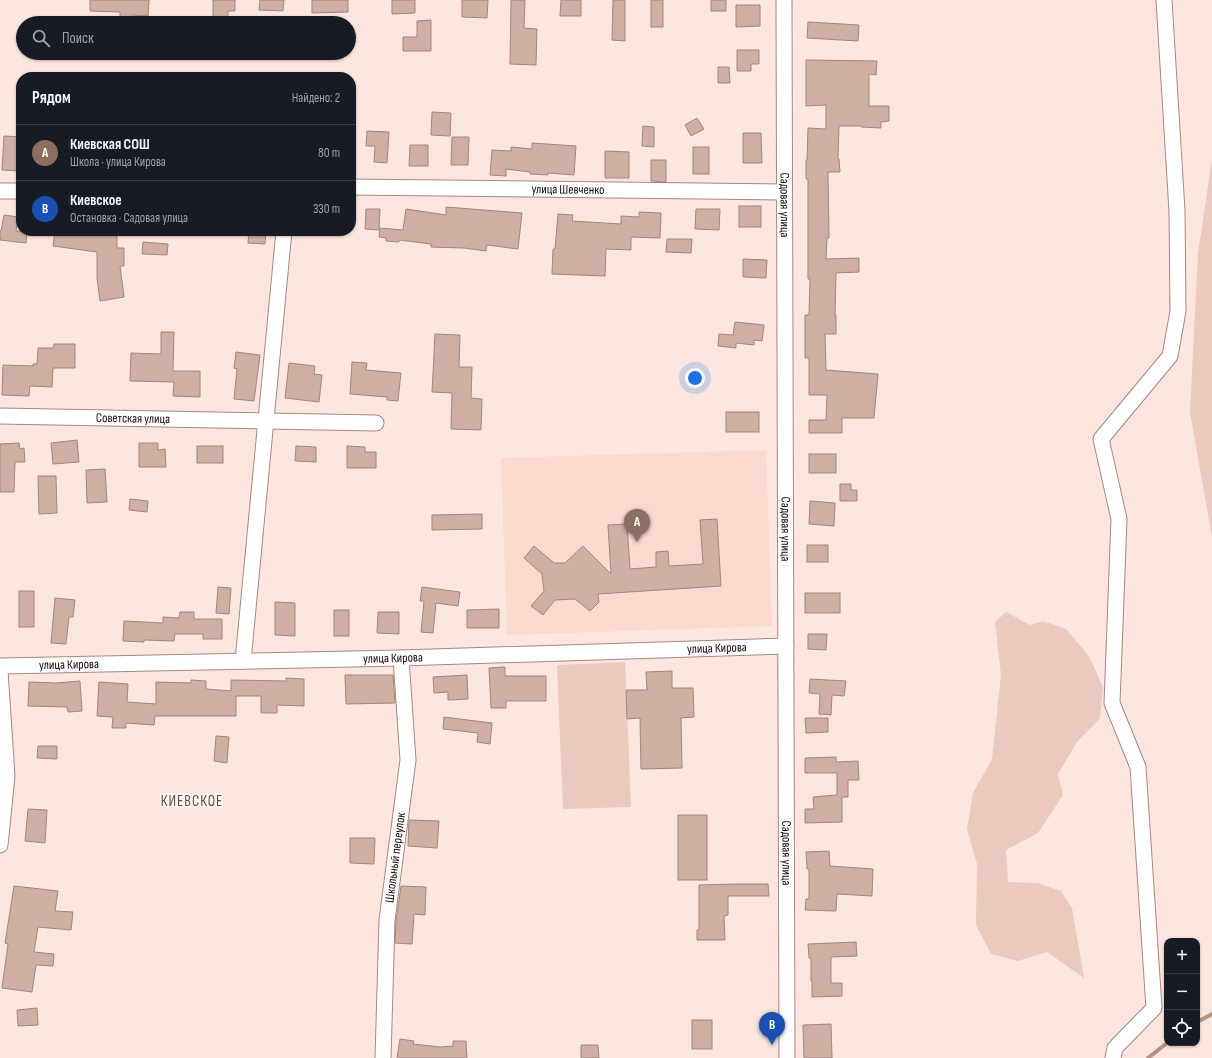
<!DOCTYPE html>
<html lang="ru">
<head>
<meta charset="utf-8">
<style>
	:root { --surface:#171b24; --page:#20242c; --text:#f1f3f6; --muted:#9ea1a6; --line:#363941; --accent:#94b4cd }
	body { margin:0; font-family:"Sofia Sans Condensed",sans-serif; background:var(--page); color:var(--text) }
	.controls { position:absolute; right:12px; bottom:12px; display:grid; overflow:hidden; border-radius:8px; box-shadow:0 1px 3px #0004 }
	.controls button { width:36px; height:36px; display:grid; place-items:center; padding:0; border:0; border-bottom:1px solid var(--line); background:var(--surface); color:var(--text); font:20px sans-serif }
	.you { position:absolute; left:695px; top:378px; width:14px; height:14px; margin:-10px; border:3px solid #fff; border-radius:50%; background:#1a73e8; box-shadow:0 0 0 6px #1a73e833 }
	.badge { display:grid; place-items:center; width:26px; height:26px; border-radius:50%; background:var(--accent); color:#fff; font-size:13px; font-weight:700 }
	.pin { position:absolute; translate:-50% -33px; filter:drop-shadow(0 1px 2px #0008) }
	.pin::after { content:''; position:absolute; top:21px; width:14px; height:12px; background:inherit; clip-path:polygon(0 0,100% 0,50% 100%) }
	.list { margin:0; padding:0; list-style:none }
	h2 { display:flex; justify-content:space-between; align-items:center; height:52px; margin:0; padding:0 16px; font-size:17px }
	h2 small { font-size:13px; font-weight:400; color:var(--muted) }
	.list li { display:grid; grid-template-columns:26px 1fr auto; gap:12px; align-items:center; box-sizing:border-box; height:56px; padding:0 16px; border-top:1px solid var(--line) }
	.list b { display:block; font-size:15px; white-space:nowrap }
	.list p { margin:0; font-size:13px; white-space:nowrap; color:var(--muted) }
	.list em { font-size:13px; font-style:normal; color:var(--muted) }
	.icon { flex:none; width:22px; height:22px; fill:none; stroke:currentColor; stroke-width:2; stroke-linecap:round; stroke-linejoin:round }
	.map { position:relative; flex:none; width:1212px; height:1058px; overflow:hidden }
	.search { position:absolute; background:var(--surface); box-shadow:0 1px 3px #0004; left:16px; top:16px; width:340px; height:44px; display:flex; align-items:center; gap:10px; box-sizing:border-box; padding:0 14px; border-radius:22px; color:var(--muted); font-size:15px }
	.panel { position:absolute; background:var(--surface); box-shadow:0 1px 3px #0004; left:16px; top:72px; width:340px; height:164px; border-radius:16px }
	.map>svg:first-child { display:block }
	.built { fill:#fbd9cf }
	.green { fill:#ecc9bf }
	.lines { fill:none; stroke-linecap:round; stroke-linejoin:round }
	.stream { stroke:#b89287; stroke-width:4 }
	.building { fill:#cfaea4; stroke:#a5857d }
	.minor-casing { stroke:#a8887f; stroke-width:17 }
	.minor { stroke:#fff; stroke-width:15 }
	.labels { text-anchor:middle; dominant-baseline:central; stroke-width:4; stroke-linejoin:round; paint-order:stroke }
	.street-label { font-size:13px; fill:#150a08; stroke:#fdf6f4 }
	.quarter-label { font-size:15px; letter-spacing:1px; fill:#684b43; stroke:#fdf6f4 }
</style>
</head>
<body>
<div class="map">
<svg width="1212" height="1058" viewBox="0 0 1212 1058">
	<rect width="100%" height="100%" fill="#fae5df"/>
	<polygon class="built" points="766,450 772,626 507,635 501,458"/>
	<g class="green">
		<polygon points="1212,160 1212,537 1190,412 1198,253"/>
		<polygon points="1006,612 1030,625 1043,621 1066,629 1089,656 1103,687 1100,718 1077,742 1058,774 1063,795 1038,833 1006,850 1008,882 1038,883 1061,891 1072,908 1084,978 1047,952 1018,961 991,954 976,925 977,864 967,829 973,793 992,759 1001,675 995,622"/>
		<polygon points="625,662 631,807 563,809 557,665"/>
	</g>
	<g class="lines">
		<g class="stream">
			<polyline points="1197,1022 1212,1014"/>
			<polyline points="1148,1058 1167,1043"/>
		</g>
	</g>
	<g class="building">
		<polygon points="90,0 149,0 148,16 130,15 130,22 120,22 120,12 90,11"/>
		<polygon points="213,0 235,0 235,11 228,11 228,23 213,23"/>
		<polygon points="260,0 284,0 283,11 259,10"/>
		<polygon points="312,0 348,0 348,12 312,13"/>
		<polygon points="392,0 415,0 415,13 392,14"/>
		<polygon points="462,0 488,0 487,18 462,17"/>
		<polygon points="511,0 525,0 524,28 537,29 536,65 510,64"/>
		<polygon points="561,0 581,0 581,16 560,16"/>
		<polygon points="613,0 625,0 625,41 612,40"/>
		<rect x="651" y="0" width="12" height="27"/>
		<rect x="711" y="0" width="15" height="11"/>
		<polygon points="736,5 760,5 760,26 736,27"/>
		<polygon points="431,20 431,51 403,51 403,37 417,37 417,21"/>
		<polygon points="808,22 859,25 858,41 807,38"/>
		<polygon points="737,50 759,50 759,64 751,64 751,71 737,71"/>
		<polygon points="806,60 877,61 876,75 869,74 869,106 889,106 889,121 881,122 881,128 861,127 861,126 839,126 838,159 839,159 840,172 828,172 829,238 827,238 826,259 859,258 859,272 836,273 835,315 836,315 836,334 825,334 826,370 878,374 874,418 842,418 842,433 809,433 809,420 826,420 827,395 809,395 809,358 805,358 805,315 809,315 810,279 808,279 808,179 806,179 806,160 807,160 808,128 826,129 826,105 806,106"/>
		<polygon points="718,67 729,67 730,83 718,83"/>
		<polygon points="432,112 451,113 450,136 431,135"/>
		<polygon points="697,118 704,129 691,136 685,125"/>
		<polygon points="643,126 654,127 654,147 642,146"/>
		<polygon points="367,131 389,132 387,163 374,162 375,146 366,146"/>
		<polygon points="743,133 761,133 762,163 743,163"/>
		<polygon points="4,136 21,137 20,171 2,170"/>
		<polygon points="452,137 469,137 468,165 451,165"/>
		<polygon points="532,143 576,146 574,175 548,173 548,175 530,174 530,172 506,169 506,176 490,175 492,150 511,151 511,147 532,149"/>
		<polygon points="410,145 428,145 428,166 409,166"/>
		<rect x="693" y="147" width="16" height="27"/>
		<polygon points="605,151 629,152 629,178 605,178"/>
		<polygon points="651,160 666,160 666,182 651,181"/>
		<rect x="739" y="206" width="22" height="21"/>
		<polygon points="446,207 522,213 518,249 487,245 486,251 464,248 431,247 431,244 399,240 399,242 386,241 386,238 379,237 380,228 403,230 406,209 446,215"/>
		<polygon points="366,209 380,209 379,230 365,229"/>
		<polygon points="696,209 720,209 719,230 695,229"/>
		<polygon points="639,212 661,213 660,238 631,237 631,250 606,249 605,276 552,274 553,249 555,249 558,214 573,215 572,221 621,224 621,216 639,217"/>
		<polygon points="4,215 18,217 16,231 27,231 26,243 0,240 0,231 1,231"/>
		<polygon points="55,231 69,231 69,232 94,236 95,231 117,231 117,248 124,248 124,266 120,266 124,297 100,301 97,278 97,252 53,246"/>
		<polygon points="249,231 266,231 265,244 248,243"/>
		<polygon points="667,239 692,239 691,253 666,252"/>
		<polygon points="143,242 168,244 167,255 142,254"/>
		<polygon points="743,259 767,260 766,278 743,277"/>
		<polygon points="735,322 764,325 762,341 754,340 754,345 736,343 736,348 718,346 719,334 733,335"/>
		<polygon points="161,332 174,332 173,371 200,371 200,397 173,396 174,382 130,381 131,353 161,354"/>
		<polygon points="435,334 460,335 459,367 472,367 471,398 482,399 481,430 451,429 452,393 432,392"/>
		<polygon points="54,344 75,344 75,368 53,368 52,387 30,386 29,396 2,395 3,365 33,366 33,364 37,364 38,348 53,348"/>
		<polygon points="236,352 260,355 254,401 234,399 237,369 234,368"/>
		<polygon points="352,362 367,363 366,370 401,373 398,401 387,400 387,397 350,394"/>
		<polygon points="289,363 315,366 314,374 322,375 319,402 285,398"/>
		<rect x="726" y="412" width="33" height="20"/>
		<polygon points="77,440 79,462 53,464 51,443"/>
		<polygon points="19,443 20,449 24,448 25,462 15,462 14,492 0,492 0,444"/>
		<polygon points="139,443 158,443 158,450 165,449 166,467 139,467"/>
		<rect x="197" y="446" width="26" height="17"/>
		<polygon points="296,446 316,447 316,462 295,461"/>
		<polygon points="347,446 365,447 365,452 376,452 376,468 347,468"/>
		<rect x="809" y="454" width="27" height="19"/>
		<polygon points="105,469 107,502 87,503 86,470"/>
		<polygon points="38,476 56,476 57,513 39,514"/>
		<polygon points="840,484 851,484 851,490 857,490 857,501 840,501"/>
		<polygon points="130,499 148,501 147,512 129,510"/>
		<polygon points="810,501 835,503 834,526 809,524"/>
		<polygon points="482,514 482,529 432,530 432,515"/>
		<polygon points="717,519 721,586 598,594 599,602 590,611 575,599 555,600 543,615 531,606 544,591 542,574 524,558 534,546 554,563 565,563 583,546 611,574 608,525 627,524 630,569 656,567 656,552 668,551 669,566 703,564 700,520"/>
		<rect x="807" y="545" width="21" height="17"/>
		<polygon points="218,587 231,588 229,614 216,613"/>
		<polygon points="422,587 460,592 458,606 436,603 433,633 421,632 424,601 420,601"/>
		<rect x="19" y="591" width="15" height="36"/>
		<rect x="805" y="593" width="35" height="20"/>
		<polygon points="55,598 75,600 73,617 69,617 66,644 51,643"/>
		<polygon points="275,602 295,603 295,636 275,635"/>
		<polygon points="499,609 499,628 467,628 467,610"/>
		<rect x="334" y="610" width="15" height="26"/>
		<polygon points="180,612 194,612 194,619 222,619 222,639 203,639 203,634 175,634 174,641 144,640 144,642 123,641 124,621 163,623 163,617 179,618"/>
		<polygon points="378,612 399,612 399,634 377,633"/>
		<polygon points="808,634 827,634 826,650 808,649"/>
		<polygon points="505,667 505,676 546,676 546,701 506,701 506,708 491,708 489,668"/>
		<polygon points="672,671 672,688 693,688 694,717 681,718 682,768 641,769 640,718 627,719 626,690 647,690 646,672"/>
		<polygon points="345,675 393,675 395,703 346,704"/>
		<polygon points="467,675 468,699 448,700 448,692 434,693 433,677"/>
		<polygon points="286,678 304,679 304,706 277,705 277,713 261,713 261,696 236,696 236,716 155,716 154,725 126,723 126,728 112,728 113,717 97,716 99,682 128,684 127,702 156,704 156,682 191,683 191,680 206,681 206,689 231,691 231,680 286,681"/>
		<polygon points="810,679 846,681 844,696 832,695 831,715 819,714 820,694 809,693"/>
		<polygon points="80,681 82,711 68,712 67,707 28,706 29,682 56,683"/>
		<polygon points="444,717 492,723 490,744 477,742 478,733 443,729"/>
		<polygon points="805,718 828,718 828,732 806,733"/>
		<polygon points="216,736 229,737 227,763 214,761"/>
		<polygon points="38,746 57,746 57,759 37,758"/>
		<polygon points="836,757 836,762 858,761 859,780 848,780 848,797 842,797 842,822 805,823 805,809 814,809 813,797 837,795 837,773 805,773 805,758"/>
		<polygon points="28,809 47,810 45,843 25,841"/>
		<rect x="678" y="815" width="29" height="65"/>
		<polygon points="409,820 439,821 437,848 408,846"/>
		<polygon points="350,838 375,838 374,864 350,863"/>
		<polygon points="829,851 830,866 873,869 872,896 837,894 836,911 805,910 806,899 809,899 809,869 807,869 806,852"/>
		<polygon points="738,884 768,884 769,896 728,896 728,915 724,916 725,940 697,940 697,930 699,930 699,885"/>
		<polygon points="14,886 58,891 55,911 73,912 71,930 38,927 34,952 54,954 53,966 36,965 32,992 2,988 8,944 5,943"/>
		<polygon points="401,886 426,887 425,915 414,914 412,944 395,943 396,921"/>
		<polygon points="856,942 857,956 831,957 831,983 842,983 842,996 812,997 812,981 811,981 811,958 809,958 808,944"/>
		<polygon points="37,1008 38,1025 18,1026 17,1010"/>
		<rect x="692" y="1020" width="20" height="29"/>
		<polygon points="831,1024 832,1058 804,1058 803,1025"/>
		<polygon points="400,1039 414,1041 413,1044 440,1047 453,1046 453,1041 466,1041 467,1058 397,1058"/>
		<polygon points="581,1045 598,1045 599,1058 581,1058"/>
	</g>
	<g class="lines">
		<defs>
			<g id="minor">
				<path id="s1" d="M784,0L787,1058"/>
				<path id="s2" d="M351,187L784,192"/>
				<polyline points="0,191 21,191"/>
				<path id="s3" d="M0,416L376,423"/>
				<polyline points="243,661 284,231"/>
				<path id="s4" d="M0,666L401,658L786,646"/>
				<polyline points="0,671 7,776 0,845"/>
				<path id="s5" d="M383,1058L387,920L408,760L401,658"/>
				<polyline points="1113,1058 1115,1048 1154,1008 1138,767 1112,703 1119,519 1101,439 1170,356 1178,311 1177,211 1164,0"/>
			</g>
		</defs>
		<use href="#minor" class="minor-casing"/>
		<use href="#minor" class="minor"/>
	</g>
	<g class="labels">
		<g class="street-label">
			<text stroke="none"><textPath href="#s2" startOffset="217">улица Шевченко</textPath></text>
			<text stroke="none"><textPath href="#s1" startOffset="205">Садовая улица</textPath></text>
			<text stroke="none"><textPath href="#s3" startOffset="133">Советская улица</textPath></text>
			<text stroke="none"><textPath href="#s1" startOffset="529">Садовая улица</textPath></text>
			<text stroke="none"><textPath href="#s4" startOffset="717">улица Кирова</textPath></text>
			<text stroke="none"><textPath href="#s4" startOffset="393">улица Кирова</textPath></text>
			<text stroke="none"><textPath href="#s4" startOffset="69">улица Кирова</textPath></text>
			<text stroke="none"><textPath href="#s1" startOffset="853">Садовая улица</textPath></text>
			<text stroke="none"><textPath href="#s5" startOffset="201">Школьный переулок</textPath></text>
		</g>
		<g class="quarter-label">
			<text x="192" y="801">КИЕВСКОЕ</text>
		</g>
	</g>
</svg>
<div class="controls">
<button>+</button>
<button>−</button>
<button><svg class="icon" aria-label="locate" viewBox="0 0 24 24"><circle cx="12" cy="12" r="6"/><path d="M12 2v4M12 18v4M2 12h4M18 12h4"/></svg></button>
</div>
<div class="you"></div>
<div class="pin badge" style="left:637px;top:542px;background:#8d6e63">A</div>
<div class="pin badge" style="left:772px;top:1045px;background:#1a4fb4">B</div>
<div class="search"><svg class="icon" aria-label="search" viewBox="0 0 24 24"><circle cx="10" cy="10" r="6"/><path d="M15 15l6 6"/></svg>Поиск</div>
<section class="panel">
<h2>Рядом<small>Найдено: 2</small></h2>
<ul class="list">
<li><span class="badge" style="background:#8d6e63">A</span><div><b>Киевская СОШ</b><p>Школа · улица Кирова</p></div><em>80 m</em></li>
<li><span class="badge" style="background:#1a4fb4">B</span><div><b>Киевское</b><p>Остановка · Садовая улица</p></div><em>330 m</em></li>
</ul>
</section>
</div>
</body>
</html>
